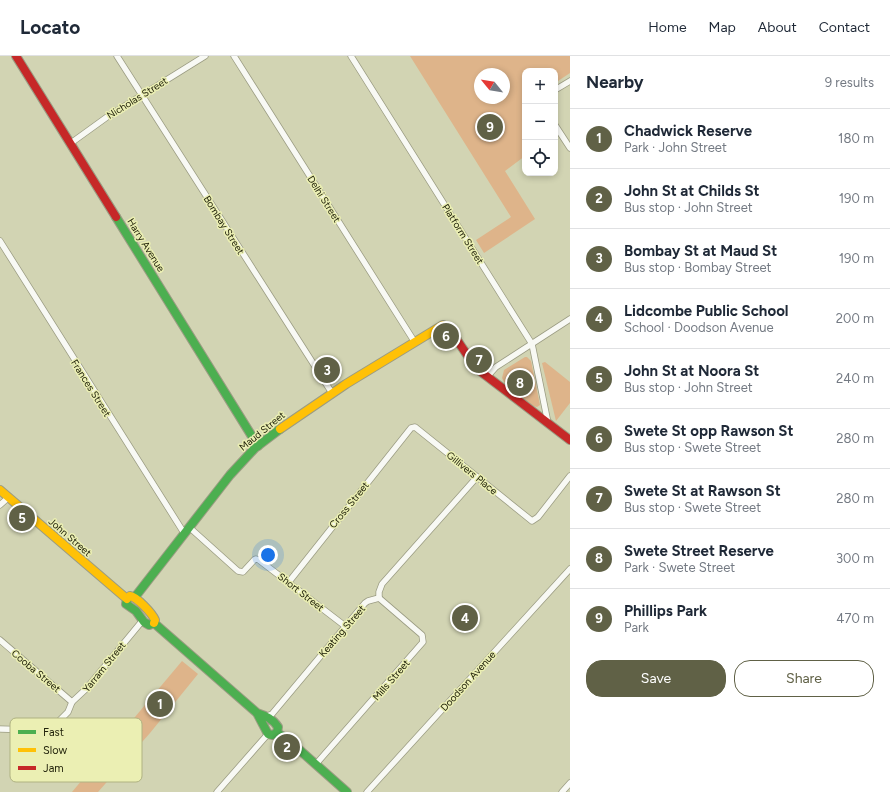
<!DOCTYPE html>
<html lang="en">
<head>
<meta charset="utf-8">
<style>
	:root { --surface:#fff; --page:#f6f6f7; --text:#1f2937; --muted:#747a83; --line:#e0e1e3; --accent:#606146 }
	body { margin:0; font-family:Figtree,sans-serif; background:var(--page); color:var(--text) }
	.controls { position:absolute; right:12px; top:12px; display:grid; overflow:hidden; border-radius:8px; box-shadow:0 2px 6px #0003 }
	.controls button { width:36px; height:36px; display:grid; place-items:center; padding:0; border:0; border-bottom:1px solid var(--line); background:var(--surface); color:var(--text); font:20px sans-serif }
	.compass { position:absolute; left:474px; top:12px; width:36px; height:36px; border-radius:50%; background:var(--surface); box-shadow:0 2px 6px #0003; rotate:300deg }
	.you { position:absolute; left:268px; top:499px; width:14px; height:14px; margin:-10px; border:3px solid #fff; border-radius:50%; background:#1a73e8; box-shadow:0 0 0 6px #1a73e833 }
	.badge { display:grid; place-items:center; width:26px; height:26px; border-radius:50%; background:var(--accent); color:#fff; font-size:13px; font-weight:700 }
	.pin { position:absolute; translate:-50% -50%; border:2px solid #fff; box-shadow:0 1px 4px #0006 }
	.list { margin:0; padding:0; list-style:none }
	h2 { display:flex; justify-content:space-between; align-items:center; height:52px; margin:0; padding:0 16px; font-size:17px }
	h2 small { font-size:13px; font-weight:400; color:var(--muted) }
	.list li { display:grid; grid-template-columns:26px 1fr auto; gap:12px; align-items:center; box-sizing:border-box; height:60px; padding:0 16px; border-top:1px solid var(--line) }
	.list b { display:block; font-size:15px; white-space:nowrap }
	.list p { margin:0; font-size:13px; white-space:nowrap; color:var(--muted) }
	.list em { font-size:13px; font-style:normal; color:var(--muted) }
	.actions { display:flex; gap:8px; padding:12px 16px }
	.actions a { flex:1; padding:9px 0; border:1px solid var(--accent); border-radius:16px; text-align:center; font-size:14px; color:var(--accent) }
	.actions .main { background:var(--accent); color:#fff }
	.icon { flex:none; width:22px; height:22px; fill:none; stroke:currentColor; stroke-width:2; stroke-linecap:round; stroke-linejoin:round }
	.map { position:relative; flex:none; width:570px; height:736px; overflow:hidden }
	header { display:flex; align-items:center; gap:24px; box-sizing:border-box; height:56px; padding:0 20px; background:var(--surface); border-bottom:1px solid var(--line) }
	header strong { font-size:19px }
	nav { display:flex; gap:22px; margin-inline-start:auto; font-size:14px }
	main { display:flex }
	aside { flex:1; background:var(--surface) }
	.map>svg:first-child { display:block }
	.green { fill:#deb48a; fill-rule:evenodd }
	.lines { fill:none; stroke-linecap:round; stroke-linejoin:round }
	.street-casing { stroke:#9b9c83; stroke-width:7 }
	.fast-casing { stroke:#9b9c83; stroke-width:10 }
	.slow-casing { stroke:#9b9c83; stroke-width:10 }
	.jam-casing { stroke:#9b9c83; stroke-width:10 }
	.street { stroke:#f8f9f4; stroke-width:5.5 }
	.fast { stroke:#4caf50; stroke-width:8 }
	.slow { stroke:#ffc107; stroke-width:8 }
	.jam { stroke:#c62828; stroke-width:8 }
	.labels { text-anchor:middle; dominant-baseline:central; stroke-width:3; stroke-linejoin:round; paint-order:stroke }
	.street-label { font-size:10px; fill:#22230b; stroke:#ebefb3 }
	.key { fill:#ebefb3; stroke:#afb281; stroke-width:1 }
	.key-label { font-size:11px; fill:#22230b }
</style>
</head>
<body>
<header>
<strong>Locato</strong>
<nav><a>Home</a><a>Map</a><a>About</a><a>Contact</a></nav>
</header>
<main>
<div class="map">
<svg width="570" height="736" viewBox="0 0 570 736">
	<rect width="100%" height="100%" fill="#d2d4b3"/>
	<g class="green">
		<path d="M410,0H570V17L555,27V15H525V100L505,115L535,163L484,197L476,184L511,161ZM480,18H504V42H480Z"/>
		<polygon points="525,301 527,301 531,305 540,349 537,351 533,350 506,329 502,322 504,314"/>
		<polygon points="545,306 570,326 570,347 556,365 542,307"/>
		<polygon points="182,605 198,618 150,677 98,736 72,736"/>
	</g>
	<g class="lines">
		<defs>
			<g id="street">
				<polyline points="117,0 332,337"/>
				<polyline points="234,0 414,285"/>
				<polyline points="351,0 532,288 548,367"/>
				<polyline points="555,34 570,25"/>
				<polyline points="555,69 570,92"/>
				<polyline points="71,87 107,61 205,0"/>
				<polyline points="0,185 184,477"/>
				<polyline points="487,321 496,311 570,263"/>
				<polyline points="0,449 9,441"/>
				<polyline points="189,471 238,515 243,516 254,504 256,503 259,504 345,570"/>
				<polyline points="288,527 411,372 415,371 532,465 538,461 570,420"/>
				<polyline points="379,542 379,536 382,528 477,421"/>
				<polyline points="0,584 72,646"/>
				<polyline points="267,660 272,658 365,547 368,545 379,542"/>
				<polyline points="0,673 36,674 55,669 68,656 72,646 86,633 143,564"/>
				<polyline points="316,708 423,586 422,579 379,542"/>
				<polyline points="217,736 268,678"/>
				<polyline points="367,736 570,513"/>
				<polyline points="562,736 570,727"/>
			</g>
			<g id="fast">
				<polyline points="116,161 258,390"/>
				<polyline points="135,541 230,419 255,392 280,373"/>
				<polyline points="127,543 126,548 136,555 144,566 149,569 154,567"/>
				<path d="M154,567L257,657L268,678L272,679L277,677L278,671C273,663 266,660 257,657"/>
				<polyline points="277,677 286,682 347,736"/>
			</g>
			<g id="slow">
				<polyline points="280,373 346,328 443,269 449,273 457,284"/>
				<polyline points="0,434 127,543"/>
				<path d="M130,540C137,541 152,557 155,564L154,567"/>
			</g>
			<g id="jam">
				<polyline points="16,0 116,161"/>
				<polyline points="457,284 476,312 570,384"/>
			</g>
		</defs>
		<use href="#street" class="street-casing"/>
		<use href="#fast" class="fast-casing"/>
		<use href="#slow" class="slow-casing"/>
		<use href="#jam" class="jam-casing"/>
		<use href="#street" class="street"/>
		<use href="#fast" class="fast"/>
		<use href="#slow" class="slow"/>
		<use href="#jam" class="jam"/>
	</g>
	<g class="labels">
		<g class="street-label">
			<text transform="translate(137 42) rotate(-32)">Nicholas Street</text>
			<text transform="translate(324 143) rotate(58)">Delhi Street</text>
			<text transform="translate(224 169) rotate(58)">Bombay Street</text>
			<text transform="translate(463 178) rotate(58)">Platform Street</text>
			<text transform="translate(146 189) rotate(58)">Harry Avenue</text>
			<text transform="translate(91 332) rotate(58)">Frances Street</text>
			<text transform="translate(262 375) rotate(-39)">Maud Street</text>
			<text transform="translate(472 417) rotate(39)">Gillivers Place</text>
			<text transform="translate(349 449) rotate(-51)">Cross Street</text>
			<text transform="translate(70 481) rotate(41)">John Street</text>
			<text transform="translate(301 536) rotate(38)">Short Street</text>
			<text transform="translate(342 575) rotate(-49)">Keating Street</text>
			<text transform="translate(104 611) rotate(-51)">Yarram Street</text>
			<text transform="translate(36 615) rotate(40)">Cooba Street</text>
			<text transform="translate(391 624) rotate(-49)">Mills Street</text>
			<text transform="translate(468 625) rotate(-48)">Doodson Avenue</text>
		</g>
	</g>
	<rect x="10" y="662" width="132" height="64" rx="6" class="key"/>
	<rect x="18" y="674" width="18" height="4" fill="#4caf50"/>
	<rect x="18" y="692" width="18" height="4" fill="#ffc107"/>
	<rect x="18" y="710" width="18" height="4" fill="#c62828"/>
	<g class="key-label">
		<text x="43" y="680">Fast</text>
		<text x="43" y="698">Slow</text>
		<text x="43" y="716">Jam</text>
	</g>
</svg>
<div class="controls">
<button>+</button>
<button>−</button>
<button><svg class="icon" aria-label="locate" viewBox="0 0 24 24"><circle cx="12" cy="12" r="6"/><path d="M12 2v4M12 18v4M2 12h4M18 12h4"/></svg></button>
</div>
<svg class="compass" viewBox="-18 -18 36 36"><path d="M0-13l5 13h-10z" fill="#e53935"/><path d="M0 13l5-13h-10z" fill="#747a83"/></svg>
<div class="you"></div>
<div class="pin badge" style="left:160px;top:648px">1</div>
<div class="pin badge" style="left:287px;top:691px">2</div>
<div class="pin badge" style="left:327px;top:314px">3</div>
<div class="pin badge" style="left:465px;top:562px">4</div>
<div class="pin badge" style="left:22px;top:462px">5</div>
<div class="pin badge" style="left:446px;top:280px">6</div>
<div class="pin badge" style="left:479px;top:304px">7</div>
<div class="pin badge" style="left:520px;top:327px">8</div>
<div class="pin badge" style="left:490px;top:71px">9</div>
</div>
<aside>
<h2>Nearby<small>9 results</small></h2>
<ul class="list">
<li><span class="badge">1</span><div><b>Chadwick Reserve</b><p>Park · John Street</p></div><em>180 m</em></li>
<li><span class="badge">2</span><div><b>John St at Childs St</b><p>Bus stop · John Street</p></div><em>190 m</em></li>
<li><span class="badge">3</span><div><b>Bombay St at Maud St</b><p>Bus stop · Bombay Street</p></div><em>190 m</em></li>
<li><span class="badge">4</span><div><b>Lidcombe Public School</b><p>School · Doodson Avenue</p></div><em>200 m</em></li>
<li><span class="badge">5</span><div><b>John St at Noora St</b><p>Bus stop · John Street</p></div><em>240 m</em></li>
<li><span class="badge">6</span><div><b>Swete St opp Rawson St</b><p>Bus stop · Swete Street</p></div><em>280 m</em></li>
<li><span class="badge">7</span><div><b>Swete St at Rawson St</b><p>Bus stop · Swete Street</p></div><em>280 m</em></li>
<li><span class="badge">8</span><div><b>Swete Street Reserve</b><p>Park · Swete Street</p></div><em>300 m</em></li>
<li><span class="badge">9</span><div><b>Phillips Park</b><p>Park</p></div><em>470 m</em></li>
</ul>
<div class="actions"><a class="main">Save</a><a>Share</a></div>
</aside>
</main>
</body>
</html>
